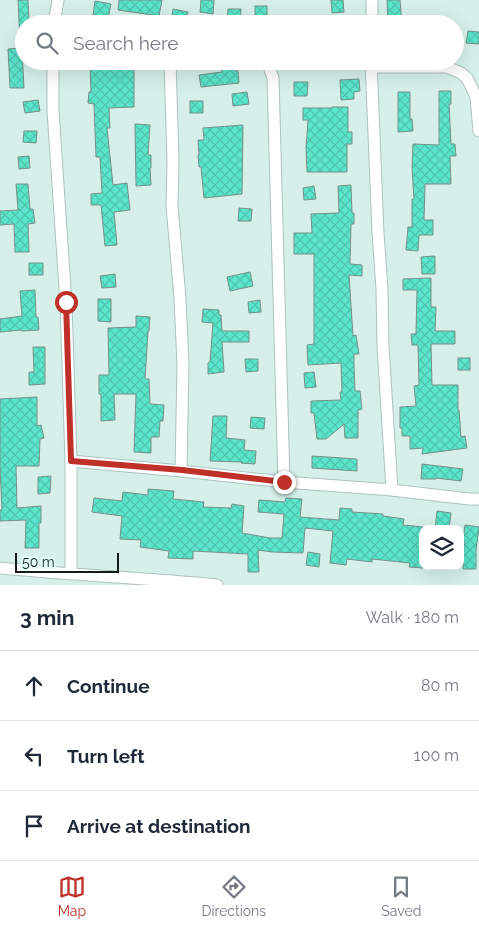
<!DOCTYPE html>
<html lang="en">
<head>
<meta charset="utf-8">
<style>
	:root { --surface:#fff; --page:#f6f6f7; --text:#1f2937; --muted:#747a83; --line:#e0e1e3; --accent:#be3028 }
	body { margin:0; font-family:Raleway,sans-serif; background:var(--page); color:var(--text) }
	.controls { position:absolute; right:15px; bottom:15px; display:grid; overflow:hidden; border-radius:10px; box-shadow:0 5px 20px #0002 }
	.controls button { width:45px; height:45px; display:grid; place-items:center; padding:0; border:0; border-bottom:1px solid var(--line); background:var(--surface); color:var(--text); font:25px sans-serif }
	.scale { position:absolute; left:15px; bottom:12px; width:104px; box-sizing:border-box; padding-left:5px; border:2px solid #121b19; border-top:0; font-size:14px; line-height:18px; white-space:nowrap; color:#121b19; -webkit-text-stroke:4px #e3fef7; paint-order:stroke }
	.stop { position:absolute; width:15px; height:15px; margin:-11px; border:4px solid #be3028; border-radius:50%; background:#fff }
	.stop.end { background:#be3028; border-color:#fff; box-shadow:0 1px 5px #0008 }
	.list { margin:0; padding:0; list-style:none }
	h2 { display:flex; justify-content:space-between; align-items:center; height:65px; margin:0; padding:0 20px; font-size:21px }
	h2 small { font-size:16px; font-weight:400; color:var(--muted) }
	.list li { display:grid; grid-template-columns:32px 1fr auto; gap:15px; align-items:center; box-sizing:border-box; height:70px; padding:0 20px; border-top:1px solid var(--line) }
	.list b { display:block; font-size:19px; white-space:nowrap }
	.list em { font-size:16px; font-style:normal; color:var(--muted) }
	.icon { flex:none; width:28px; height:28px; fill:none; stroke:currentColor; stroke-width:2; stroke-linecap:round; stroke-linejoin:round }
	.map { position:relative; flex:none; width:479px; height:585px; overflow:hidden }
	.search { position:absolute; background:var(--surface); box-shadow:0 5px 20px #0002; left:15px; right:15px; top:15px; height:55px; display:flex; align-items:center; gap:12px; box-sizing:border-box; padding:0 18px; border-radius:28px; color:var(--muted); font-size:19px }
	.sheet { height:275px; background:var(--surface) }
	nav { display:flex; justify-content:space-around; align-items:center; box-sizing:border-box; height:70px; border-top:1px solid var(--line); background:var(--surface); font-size:14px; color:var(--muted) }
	nav a { display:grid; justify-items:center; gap:2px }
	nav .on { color:var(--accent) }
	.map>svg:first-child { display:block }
	.building { fill:url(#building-cross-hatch); stroke:#768f88 }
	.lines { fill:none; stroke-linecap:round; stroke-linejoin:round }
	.street-casing { stroke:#aac4bd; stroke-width:13 }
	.street { stroke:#fff; stroke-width:11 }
	.route { stroke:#be3028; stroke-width:6 }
</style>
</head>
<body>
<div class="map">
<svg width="479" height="585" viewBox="0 0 479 585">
	<defs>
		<pattern id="building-cross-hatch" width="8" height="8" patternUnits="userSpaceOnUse" patternTransform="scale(1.25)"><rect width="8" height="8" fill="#5be5cb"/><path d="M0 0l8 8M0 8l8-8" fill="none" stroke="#4ec4ae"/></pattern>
	</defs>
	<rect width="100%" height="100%" fill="#d6f0e9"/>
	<g class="building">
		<polygon points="18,0 28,0 29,24 24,24 24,41 20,41"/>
		<polygon points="119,0 162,0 159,16 118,10"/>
		<polygon points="201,0 214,0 213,14 200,12"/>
		<polygon points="331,0 343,0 344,12 332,13"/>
		<polygon points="387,0 400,0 402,24 388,24"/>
		<polygon points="95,1 111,4 108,18 93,15"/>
		<rect x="255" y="6" width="12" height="13"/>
		<polygon points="173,9 188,12 186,24 171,23"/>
		<polygon points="228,9 241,9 240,22 227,22"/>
		<polygon points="468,31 479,32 479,44 466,43"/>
		<polygon points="22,48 24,88 10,88 8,49"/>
		<polygon points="221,61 235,61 235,71 238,71 239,83 201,87 199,75 222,72"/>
		<polygon points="90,65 134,66 134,107 109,108 110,128 107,128 113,185 127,183 130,210 114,212 117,245 105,246 101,205 91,205 91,194 102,193 100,157 96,157 94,104 88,103 89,92 91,92"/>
		<polygon points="359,79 360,91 354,92 354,99 341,100 340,80"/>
		<polygon points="294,82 308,82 307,96 294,96"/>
		<polygon points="439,91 451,91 451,104 449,104 451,144 455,144 456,156 450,156 451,184 425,184 424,220 433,220 433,235 419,235 418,251 406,250 408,227 412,227 412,199 414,199 412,167 413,144 439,145"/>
		<polygon points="247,92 249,104 233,106 232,94"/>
		<polygon points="398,92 410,92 410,119 412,119 413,131 398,132"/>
		<polygon points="38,100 40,111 25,113 23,102"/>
		<rect x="190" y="101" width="13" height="12"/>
		<polygon points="332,107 348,107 348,132 352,132 352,144 347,144 347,172 307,172 306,148 308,120 303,120 303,108 332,108"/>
		<polygon points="135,124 150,125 148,155 151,155 151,168 150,168 151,185 136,186"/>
		<polygon points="243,125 242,194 204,198 201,167 199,167 198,155 199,155 198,140 204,140 203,128"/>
		<polygon points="24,131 37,131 36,143 23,142"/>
		<polygon points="29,156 30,168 19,169 18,157"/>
		<polygon points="16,184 28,184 30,209 33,209 35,223 28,224 29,252 15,252 14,224 0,225 0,211 18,210"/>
		<polygon points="351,185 352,213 354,213 354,224 351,224 350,264 362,265 362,276 349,275 353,336 356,335 359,354 354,354 354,364 355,391 360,391 362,409 358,410 358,438 345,438 344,424 326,439 317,439 314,413 311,413 311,401 341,400 340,392 342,392 341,363 308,365 307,345 314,344 314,254 294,254 294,233 312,233 311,214 339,213 338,186"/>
		<polygon points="314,186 316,199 304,200 303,188"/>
		<polygon points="239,208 252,209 251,221 238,221"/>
		<polygon points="435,256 435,274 422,274 421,257"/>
		<rect x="29" y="263" width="14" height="12"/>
		<polygon points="250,272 253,286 230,291 227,277"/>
		<polygon points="115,274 116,287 102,288 100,276"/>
		<polygon points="431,278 431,307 436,307 435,331 455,331 455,344 431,344 432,385 458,385 458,410 459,410 461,437 465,436 467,448 422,454 423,448 410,449 410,436 402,436 402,428 400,428 400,407 416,406 414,386 419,385 418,345 412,345 411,334 416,334 417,290 403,290 403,279"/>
		<polygon points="35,290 36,317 38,317 39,330 22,331 22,330 0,332 0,319 22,316 20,291"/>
		<polygon points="98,299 111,299 111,322 98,321"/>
		<polygon points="260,300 261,312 249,313 248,302"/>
		<polygon points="203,309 219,310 219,315 221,315 222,331 249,331 249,342 222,342 224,372 208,374 208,363 210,362 213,323 202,322"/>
		<polygon points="136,316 150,317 149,331 148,331 145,379 149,379 150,404 164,405 163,421 160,421 159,437 151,437 151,453 134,452 136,394 114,394 115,420 101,421 101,394 99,394 99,375 109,375 108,328 136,327"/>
		<polygon points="33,347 45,347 45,384 29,385 29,372 34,372"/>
		<rect x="458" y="358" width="12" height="12"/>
		<polygon points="245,359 258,359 258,371 246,372"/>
		<polygon points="314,372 316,387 305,388 304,373"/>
		<polygon points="37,397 37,426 41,425 44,438 40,439 39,466 16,466 17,508 41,506 41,523 39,523 39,548 25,548 26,520 0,521 0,510 2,510 0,467 0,399"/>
		<polygon points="213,416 227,416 226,438 245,440 244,450 256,451 255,464 241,463 242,462 210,461"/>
		<polygon points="251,417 265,418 264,429 250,428"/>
		<polygon points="312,456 357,459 357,471 312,468"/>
		<polygon points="422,464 463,469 461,481 436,478 436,479 421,479"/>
		<polygon points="51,476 50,493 38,494 38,477"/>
		<polygon points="148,489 174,491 173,499 204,502 203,507 231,508 232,504 244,506 242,533 270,538 282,538 284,514 258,512 259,500 285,502 286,498 302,499 300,517 339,520 340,508 352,509 352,512 383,514 383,516 404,519 403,525 423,527 423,568 409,567 410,563 372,559 372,562 347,559 346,565 330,563 333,531 305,528 303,553 272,552 258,550 259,572 248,572 248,554 193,551 193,559 168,558 169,551 140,547 141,540 120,539 122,516 92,512 94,498 122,501 123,492 148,495"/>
		<polygon points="437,511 451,513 449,529 435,529"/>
		<polygon points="465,525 479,527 476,550 476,569 463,569 464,540 463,540"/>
		<polygon points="308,552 320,554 319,567 306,565"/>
	</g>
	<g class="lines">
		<defs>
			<g id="street">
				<polyline points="54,24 58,0"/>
				<polyline points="372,24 372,0"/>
				<polyline points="53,61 53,111 66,303 71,461 71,574"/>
				<polyline points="170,61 173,161 172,206 180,298 183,365 181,471"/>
				<polyline points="267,61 273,78 284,482"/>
				<polyline points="371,61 378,233 382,289 383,346 392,490"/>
				<polyline points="371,67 447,67 461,73 467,78 476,97 479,131"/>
				<polyline points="71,461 181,471 284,482 392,490 469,499 479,499"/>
				<path d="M0,568C72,575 144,578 217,585"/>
			</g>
		</defs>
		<use href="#street" class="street-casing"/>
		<use href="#street" class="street"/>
	</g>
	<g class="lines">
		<polyline class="route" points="66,302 71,461 182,470 284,482"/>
	</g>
</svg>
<div class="controls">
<button><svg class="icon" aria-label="layers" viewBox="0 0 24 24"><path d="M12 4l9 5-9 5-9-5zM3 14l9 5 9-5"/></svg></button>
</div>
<div class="scale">50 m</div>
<div class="stop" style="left:66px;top:302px"></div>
<div class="stop end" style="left:284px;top:482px"></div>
<div class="search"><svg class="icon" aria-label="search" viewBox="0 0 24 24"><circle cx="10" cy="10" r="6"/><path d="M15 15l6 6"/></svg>Search here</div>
</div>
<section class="sheet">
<h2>3 min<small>Walk · 180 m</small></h2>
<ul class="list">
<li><svg class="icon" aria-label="ahead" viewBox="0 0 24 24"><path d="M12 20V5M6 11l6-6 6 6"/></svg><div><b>Continue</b></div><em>80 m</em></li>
<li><svg class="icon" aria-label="left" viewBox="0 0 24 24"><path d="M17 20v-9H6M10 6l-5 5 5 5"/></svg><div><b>Turn left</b></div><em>100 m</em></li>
<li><svg class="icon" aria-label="arrive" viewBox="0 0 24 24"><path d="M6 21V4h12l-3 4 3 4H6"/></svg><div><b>Arrive at destination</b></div></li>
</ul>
</section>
<nav>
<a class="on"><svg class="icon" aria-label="map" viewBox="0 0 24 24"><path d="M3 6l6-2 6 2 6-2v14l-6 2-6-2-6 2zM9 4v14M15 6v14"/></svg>Map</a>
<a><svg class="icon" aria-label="directions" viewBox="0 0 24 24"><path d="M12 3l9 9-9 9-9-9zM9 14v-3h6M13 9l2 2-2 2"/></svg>Directions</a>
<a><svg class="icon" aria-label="saved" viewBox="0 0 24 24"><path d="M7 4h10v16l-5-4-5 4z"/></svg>Saved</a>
</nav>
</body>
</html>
